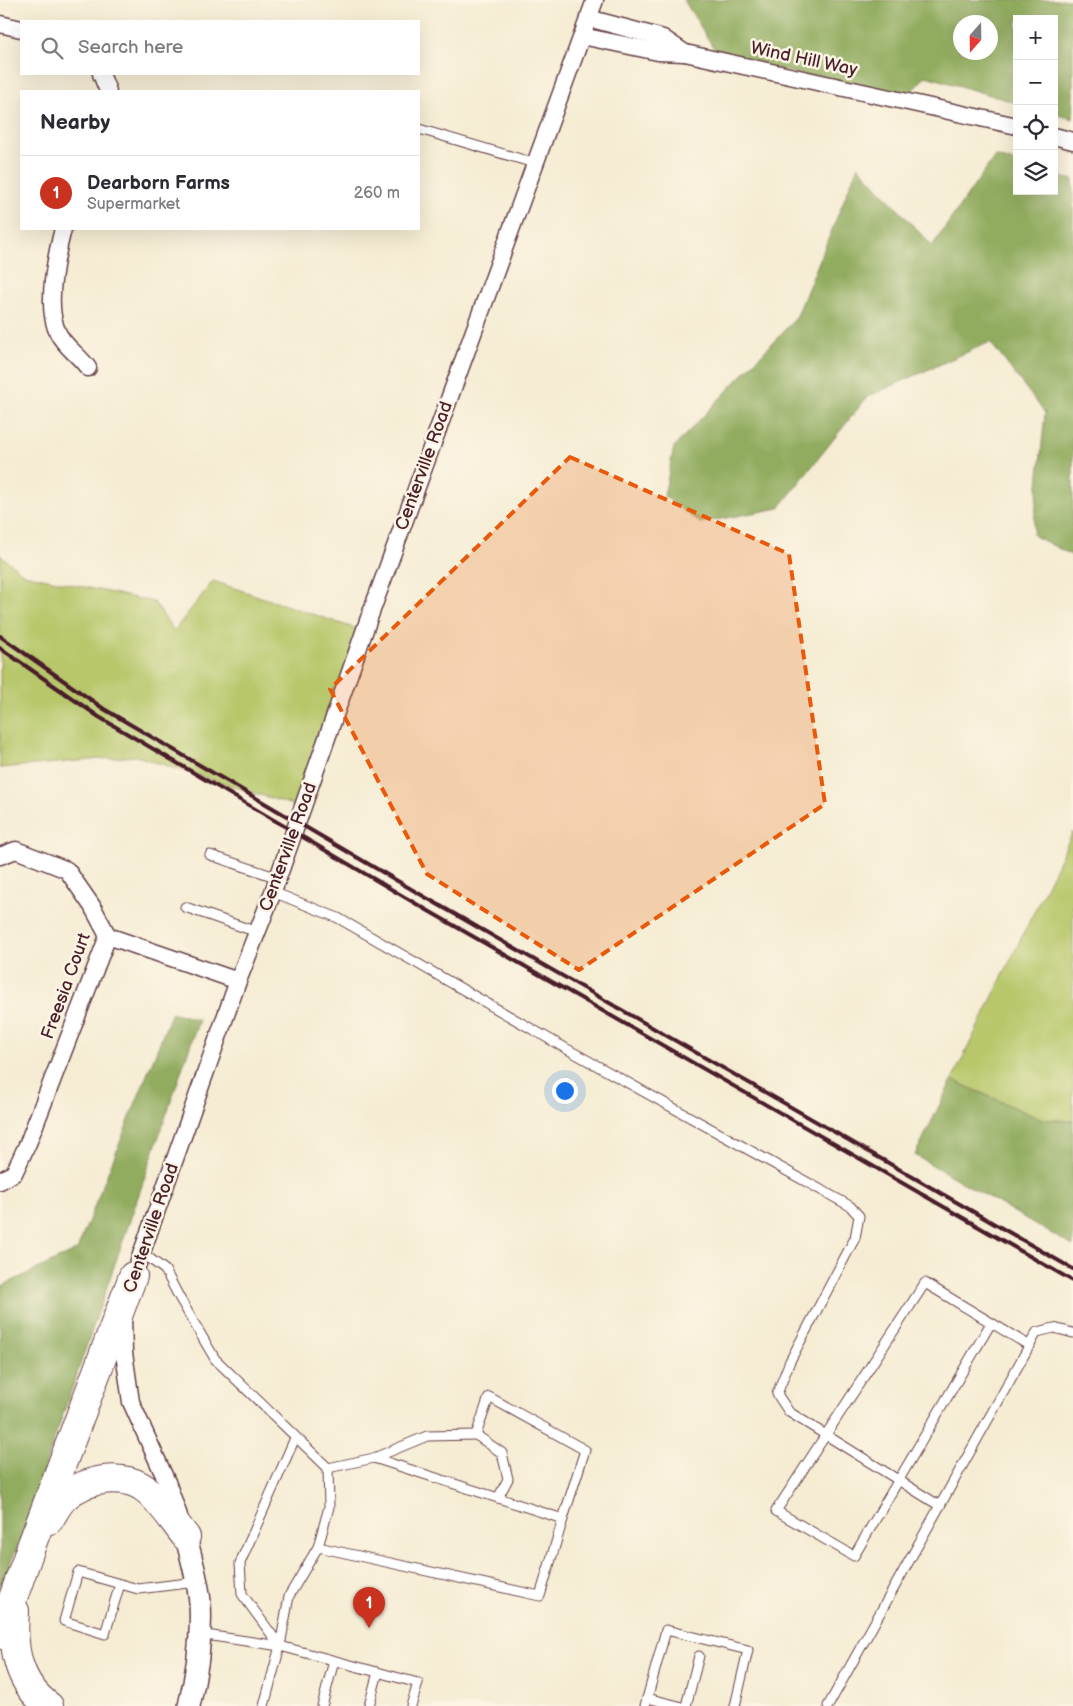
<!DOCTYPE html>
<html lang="en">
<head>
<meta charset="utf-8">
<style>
	:root { --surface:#fff; --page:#f2f2f3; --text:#2b2b33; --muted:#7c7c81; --line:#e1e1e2; --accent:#c8321e }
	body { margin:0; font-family:"Balsamiq Sans",sans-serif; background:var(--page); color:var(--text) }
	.controls { position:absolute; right:15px; top:15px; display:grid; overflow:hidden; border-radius:0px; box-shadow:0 5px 20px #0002 }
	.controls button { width:45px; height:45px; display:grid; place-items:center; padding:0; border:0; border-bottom:1px solid var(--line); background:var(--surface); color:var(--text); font:25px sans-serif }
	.compass { position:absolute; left:953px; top:15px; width:45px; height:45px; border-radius:50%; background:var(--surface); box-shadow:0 5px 20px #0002; rotate:200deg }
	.you { position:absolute; left:564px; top:1090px; width:18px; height:18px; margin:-12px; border:4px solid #fff; border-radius:50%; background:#1a73e8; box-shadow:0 0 0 8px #1a73e833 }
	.badge { display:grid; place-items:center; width:32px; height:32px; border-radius:50%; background:var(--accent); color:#fff; font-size:16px; font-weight:700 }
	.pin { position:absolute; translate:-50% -41px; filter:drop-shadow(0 1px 2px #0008) }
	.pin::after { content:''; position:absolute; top:26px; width:18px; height:15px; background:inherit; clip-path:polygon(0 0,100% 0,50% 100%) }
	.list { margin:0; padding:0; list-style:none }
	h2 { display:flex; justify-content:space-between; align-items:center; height:65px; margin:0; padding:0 20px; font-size:21px }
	h2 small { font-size:16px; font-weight:400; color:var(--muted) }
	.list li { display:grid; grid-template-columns:32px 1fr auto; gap:15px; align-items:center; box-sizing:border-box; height:75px; padding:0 20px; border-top:1px solid var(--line) }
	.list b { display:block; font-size:19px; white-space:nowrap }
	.list p { margin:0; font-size:16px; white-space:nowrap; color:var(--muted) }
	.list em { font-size:16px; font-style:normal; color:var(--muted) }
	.icon { flex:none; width:28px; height:28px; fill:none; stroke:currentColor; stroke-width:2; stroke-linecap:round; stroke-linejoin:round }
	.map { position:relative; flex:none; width:1073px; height:1706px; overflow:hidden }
	.search { position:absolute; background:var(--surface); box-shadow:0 5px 20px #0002; left:20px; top:20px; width:400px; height:55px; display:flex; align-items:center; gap:12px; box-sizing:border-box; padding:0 18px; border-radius:0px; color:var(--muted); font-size:19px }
	.panel { position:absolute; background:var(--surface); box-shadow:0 5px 20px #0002; left:20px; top:90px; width:400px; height:140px; border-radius:0px }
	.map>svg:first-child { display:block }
	.green { fill:#b7c76a; stroke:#80734a }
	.forest { fill:#91ac5e; stroke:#6e6644; fill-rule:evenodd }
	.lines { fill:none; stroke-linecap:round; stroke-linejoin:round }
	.service-casing { stroke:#643e44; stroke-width:11 }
	.minor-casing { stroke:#643e44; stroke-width:19 }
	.tertiary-casing { stroke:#643e44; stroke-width:24 }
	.trunk-casing { stroke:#643e44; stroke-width:30 }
	.service { stroke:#fff; stroke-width:9 }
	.minor { stroke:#fff; stroke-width:16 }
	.tertiary { stroke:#fff; stroke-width:21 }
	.trunk { stroke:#fff; stroke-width:28 }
	.rail { stroke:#4a1f2b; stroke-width:4 }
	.marked { fill:#e8590c; fill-opacity:0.2; stroke:#e8590c; stroke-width:4; stroke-dasharray:10 6; stroke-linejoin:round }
	.labels { text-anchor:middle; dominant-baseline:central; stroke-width:5; stroke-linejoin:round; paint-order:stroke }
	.street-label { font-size:18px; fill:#4a1f2b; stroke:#fcf5e5 }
</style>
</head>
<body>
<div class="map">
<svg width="1073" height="1706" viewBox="0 0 1073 1706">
	<rect width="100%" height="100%" fill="#fcf5e5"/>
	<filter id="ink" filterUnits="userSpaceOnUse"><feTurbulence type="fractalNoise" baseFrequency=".02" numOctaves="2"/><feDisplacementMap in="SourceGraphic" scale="10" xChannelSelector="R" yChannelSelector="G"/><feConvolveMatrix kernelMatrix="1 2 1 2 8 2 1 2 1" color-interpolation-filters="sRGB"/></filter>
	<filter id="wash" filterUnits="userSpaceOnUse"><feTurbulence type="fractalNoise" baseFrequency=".0096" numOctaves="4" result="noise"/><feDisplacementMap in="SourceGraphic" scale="20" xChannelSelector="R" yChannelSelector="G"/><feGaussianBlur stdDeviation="1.12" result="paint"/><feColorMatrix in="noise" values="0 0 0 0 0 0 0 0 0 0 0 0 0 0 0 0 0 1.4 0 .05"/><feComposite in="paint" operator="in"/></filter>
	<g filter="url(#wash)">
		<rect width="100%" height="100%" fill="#f5ecd3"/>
		<g class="green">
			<polygon points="0,555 24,574 154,602 174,631 213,581 363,631 299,807 136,756 0,768"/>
			<polygon points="1073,832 1073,1121 1040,1119 952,1080"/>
		</g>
		<g class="forest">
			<path d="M684,0H1073V119L1054,114V19H1017V103L926,76L904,99L718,55ZM960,22H990V52H960Z"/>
			<polygon points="995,156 1017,163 1017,191 1054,191 1054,175 1073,180 1073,556 1033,535 1045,413 990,342 867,397 779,508 700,523 664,496 674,447 796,318 858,166 932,246"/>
			<polygon points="172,1012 199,1020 18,1545 0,1588 0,1287 77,1250"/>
			<polygon points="952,1080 1040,1119 1073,1121 1073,1246 915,1155"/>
		</g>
	</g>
	<g filter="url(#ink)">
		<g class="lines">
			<defs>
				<g id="service">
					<polyline points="419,129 534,163"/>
					<polyline points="210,855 278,878"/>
					<polyline points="273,892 338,918 558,1044 850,1206 859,1216 855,1238 790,1361 777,1394 789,1412 940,1506"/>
					<polyline points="185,907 257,932"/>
					<polyline points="141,1252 165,1270 179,1297 215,1359 328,1468"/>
					<polyline points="991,1323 854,1556 776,1511 925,1283 1030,1346"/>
					<polyline points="295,1438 240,1563 242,1594 280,1646 418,1683 411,1706"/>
					<polyline points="374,1458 427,1436 476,1435"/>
					<polyline points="498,1498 508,1479 502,1453 476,1435 489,1397 585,1450 563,1519"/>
					<polyline points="120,1584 105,1634 64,1621 78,1572 138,1589 196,1582"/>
					<polyline points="199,1634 280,1646 289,1596 318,1547 540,1596 563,1519 374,1458 328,1468 329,1507 318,1547"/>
					<polyline points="647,1698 679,1706"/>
					<polyline points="264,1706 280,1646"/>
					<polyline points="322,1706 334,1661"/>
					<polyline points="369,1706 378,1672"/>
					<polyline points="645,1706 666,1630 748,1650 735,1706"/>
					<polyline points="686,1706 699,1656"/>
					<polyline points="828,1706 1037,1332 1054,1328 1073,1333"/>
				</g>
				<g id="minor">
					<polyline points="588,18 663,38 685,53 1017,126"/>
					<polyline points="0,24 21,29"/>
					<polyline points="582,36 658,52 685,53"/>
					<polyline points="101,74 108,91"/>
					<polyline points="1054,136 1073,141"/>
					<path d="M63,229C56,256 45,307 58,333C64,346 80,356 88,368"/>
					<polyline points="0,856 16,850 67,870 92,906 108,936 28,1143 14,1173 0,1181"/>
					<polyline points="108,936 238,981"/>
					<polyline points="131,1283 238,981 273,892 369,618 595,0"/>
					<polyline points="123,1318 124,1353 131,1402 167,1482 179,1516"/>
				</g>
				<path id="tertiary" d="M186,1537C191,1558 198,1580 200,1602C202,1636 197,1673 189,1706"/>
				<g id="trunk">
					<path d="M49,1520C54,1513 58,1504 64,1498C85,1478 127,1471 149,1492C163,1505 174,1522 186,1537"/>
					<path d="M15,1611C12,1647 17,1683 49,1706"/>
					<polyline points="0,1635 32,1544 133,1276"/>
				</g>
			</defs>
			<use href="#service" class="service-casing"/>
			<use href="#minor" class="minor-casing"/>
			<use href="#tertiary" class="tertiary-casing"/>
			<use href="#trunk" class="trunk-casing"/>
			<use href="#service" class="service"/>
			<use href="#minor" class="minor"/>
			<use href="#tertiary" class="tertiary"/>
			<use href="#trunk" class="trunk"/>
			<g class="rail">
				<polyline points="0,636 104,709 418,893 1073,1269"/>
				<polyline points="0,648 99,717 413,902 1073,1281"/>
			</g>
		</g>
	</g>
	<path class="marked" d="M570,457L789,554L825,804L579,970L427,874L330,689Z"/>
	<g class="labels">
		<g class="street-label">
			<text transform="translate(804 59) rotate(12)">Wind Hill Way</text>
			<text transform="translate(424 466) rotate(-70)">Centerville Road</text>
			<text transform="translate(288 847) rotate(-70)">Centerville Road</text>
			<text transform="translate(66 986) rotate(-70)">Freesia Court</text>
			<text transform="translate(151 1228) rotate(-71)">Centerville Road</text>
		</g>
	</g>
</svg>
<div class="controls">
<button>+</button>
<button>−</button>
<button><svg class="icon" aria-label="locate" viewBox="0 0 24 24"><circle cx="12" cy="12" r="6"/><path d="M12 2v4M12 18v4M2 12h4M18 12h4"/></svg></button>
<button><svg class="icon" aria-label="layers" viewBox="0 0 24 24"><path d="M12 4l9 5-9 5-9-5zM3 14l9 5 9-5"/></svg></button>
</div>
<svg class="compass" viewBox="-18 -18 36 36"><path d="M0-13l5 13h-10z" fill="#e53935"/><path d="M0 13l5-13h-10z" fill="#7c7c81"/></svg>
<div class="you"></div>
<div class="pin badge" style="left:369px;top:1628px">1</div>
<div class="search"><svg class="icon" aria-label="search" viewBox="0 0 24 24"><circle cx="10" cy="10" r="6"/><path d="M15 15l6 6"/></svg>Search here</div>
<section class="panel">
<h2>Nearby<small></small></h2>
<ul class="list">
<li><span class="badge">1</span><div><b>Dearborn Farms</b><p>Supermarket</p></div><em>260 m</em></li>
</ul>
</section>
</div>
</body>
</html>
